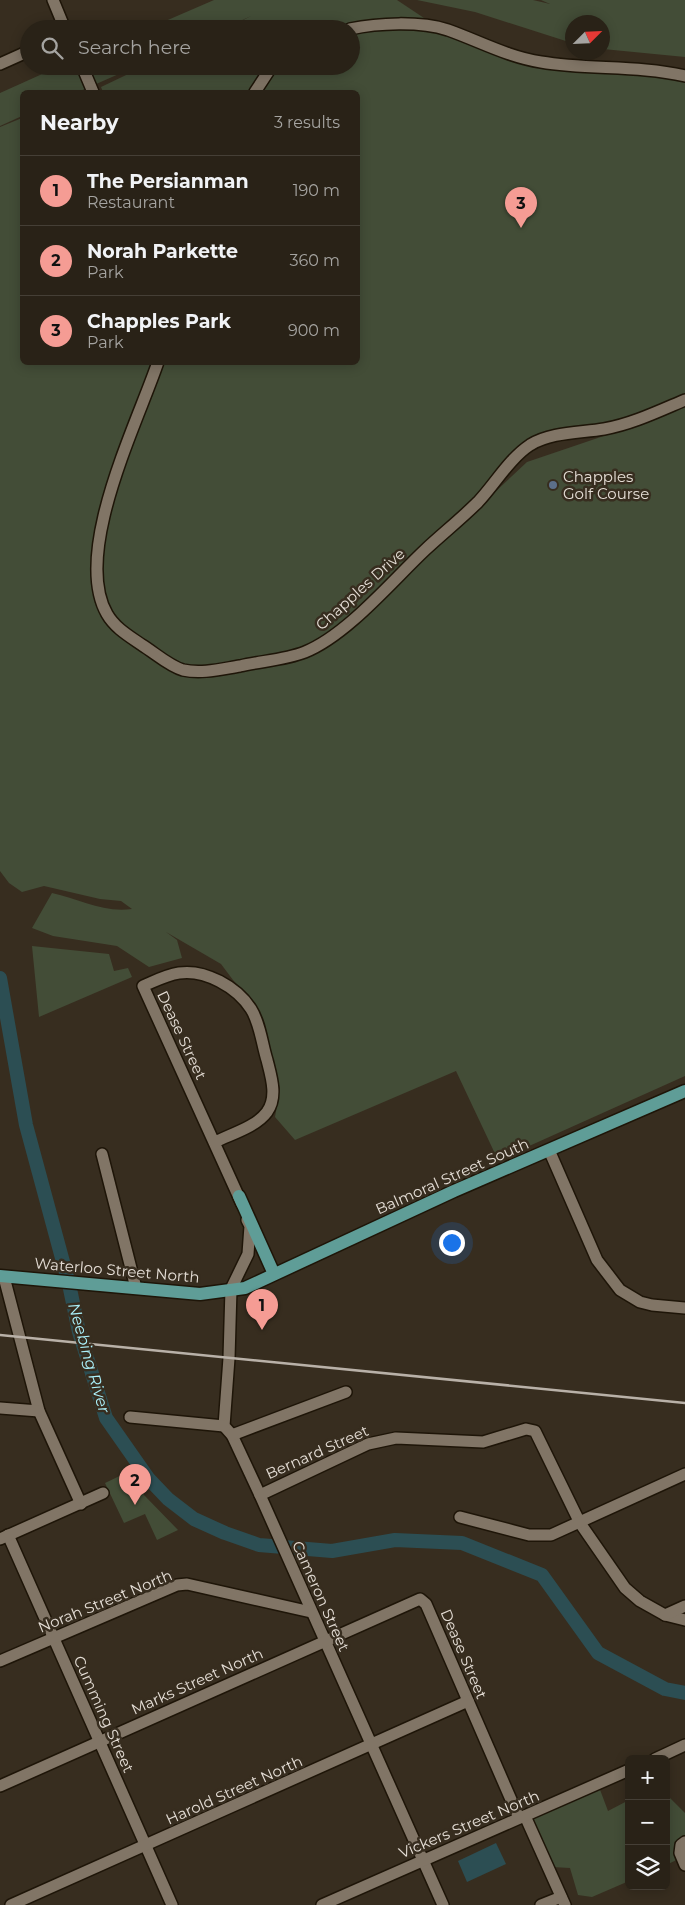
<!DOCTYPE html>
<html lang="en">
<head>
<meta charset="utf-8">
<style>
	:root { --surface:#292217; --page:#352f24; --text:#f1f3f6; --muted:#a5a4a1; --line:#453f36; --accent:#f59c94 }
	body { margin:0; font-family:Montserrat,sans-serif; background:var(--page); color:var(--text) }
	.controls { position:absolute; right:15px; bottom:15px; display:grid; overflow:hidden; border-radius:8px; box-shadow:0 2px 12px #0003 }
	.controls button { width:45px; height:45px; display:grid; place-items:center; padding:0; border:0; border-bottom:1px solid var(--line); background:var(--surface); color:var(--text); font:25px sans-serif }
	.compass { position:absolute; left:565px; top:15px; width:45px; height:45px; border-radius:50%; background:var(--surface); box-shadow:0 2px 12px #0003; rotate:66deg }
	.you { position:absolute; left:451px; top:1242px; width:18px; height:18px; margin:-12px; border:4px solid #fff; border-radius:50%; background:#1a73e8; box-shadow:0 0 0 8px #1a73e833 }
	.badge { display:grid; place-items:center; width:32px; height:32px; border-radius:50%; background:var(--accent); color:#111; font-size:16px; font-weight:700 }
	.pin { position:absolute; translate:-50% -41px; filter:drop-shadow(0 1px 2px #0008) }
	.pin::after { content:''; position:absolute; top:26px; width:18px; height:15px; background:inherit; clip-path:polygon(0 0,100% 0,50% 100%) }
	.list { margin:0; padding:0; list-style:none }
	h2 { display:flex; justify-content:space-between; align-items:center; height:65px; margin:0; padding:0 20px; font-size:21px }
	h2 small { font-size:16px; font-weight:400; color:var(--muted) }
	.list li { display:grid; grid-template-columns:32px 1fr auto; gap:15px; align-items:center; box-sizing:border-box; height:70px; padding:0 20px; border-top:1px solid var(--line) }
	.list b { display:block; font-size:19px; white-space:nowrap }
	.list p { margin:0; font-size:16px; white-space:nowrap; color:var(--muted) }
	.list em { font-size:16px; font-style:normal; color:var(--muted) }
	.icon { flex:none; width:28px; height:28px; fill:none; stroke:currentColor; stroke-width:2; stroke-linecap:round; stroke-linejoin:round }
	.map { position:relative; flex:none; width:685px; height:1905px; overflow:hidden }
	.search { position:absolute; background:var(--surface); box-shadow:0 2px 12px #0003; left:20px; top:20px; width:340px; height:55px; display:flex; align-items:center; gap:12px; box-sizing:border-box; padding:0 18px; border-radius:28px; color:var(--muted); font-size:19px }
	.panel { position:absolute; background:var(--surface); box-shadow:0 2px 12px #0003; left:20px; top:90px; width:340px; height:275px; border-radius:8px }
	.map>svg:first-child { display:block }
	.green { fill:#434d37 }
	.water { fill:#2c4e53 }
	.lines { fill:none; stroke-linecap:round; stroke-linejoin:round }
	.river { stroke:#2c4e53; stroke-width:14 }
	.minor-casing { stroke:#1e1508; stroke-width:14 }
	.major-casing { stroke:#1e1508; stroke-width:15 }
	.minor { stroke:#817566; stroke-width:11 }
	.major { stroke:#5f9d97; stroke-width:12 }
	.rail { stroke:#b9b1a8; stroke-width:2.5 }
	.service-dot { fill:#5c6f8a; stroke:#372d1f; stroke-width:2 }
	.labels { text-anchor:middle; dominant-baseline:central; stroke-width:5; stroke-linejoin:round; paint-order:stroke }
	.poi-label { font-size:15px; fill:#e5ded6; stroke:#372d1f; text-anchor:start }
	.street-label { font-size:15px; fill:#e5ded6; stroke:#372d1f }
	.water-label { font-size:16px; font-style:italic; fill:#abf1fb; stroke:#372d1f }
</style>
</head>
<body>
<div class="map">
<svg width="685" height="1905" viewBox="0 0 685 1905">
	<rect width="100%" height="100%" fill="#372d1f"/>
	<g class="green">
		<path d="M214,0H397L457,40L508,60L546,68L685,79V395L619,420L547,433L528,440L486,487L463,510L345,621C334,630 324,639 311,645C296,652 279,653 263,656C239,661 212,671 187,666C170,663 152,648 138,638C123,627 109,617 105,598C99,574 101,546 106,522C111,502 117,496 113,474L101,504L93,548V581L95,600L101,617L120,635L166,665L185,674L207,676L284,661L303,657L315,651L340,636L355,623L527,462L642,423L685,406V1076L498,1160L456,1071L295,1140L275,1117L280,1088L255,1003L233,980L221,964L166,932L177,940L182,958L149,967L117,946L53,936L32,928L52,893C79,899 103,913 132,909L121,901L100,899L44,886L22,892L9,883L0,871V127L22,118V362L154,363L131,421L137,422L155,363L358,362V92H103L101,87L145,66H351V29H226L251,16L223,29H147Z"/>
		<polygon points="417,0 533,0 550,4 541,0 685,0 685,57 603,49 602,22 572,22 572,43 475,12"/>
		<polygon points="60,66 137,66 78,92 22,92 22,116 0,126 0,93"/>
		<polygon points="32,946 109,954 114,971 128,968 132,977 39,1017"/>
		<polygon points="130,1471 144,1495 178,1530 157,1540 145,1514 124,1523 105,1483"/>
		<polygon points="599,1787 608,1811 629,1800 629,1881 592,1897 578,1895 570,1868 552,1867 530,1819"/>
		<polygon points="666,1794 685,1813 685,1856 666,1865"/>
	</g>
	<polygon class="water" points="496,1843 506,1864 467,1882 458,1861"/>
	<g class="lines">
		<polyline class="river" points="0,978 26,1125 69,1284 79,1332 106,1418 148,1478 168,1499 194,1519 225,1533 259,1545 332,1551 395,1540 462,1543 542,1575 598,1653 665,1689 685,1693"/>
		<defs>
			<g id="minor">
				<polyline points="53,0 65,29"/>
				<path d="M350,29C378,23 420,21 448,30C479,41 508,57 541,62C589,70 638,65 685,76"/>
				<polyline points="0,64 29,51"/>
				<polyline points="82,66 93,92"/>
				<polyline points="255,92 272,66"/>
				<path d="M158,362C137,424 72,553 107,614C115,628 129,636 142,645C155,653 169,666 183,670C202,674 221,669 240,666C261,661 285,660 305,652C347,635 392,581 425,550C442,534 461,519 478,502C495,484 509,459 530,445C551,432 580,433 604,429C632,424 659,411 685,400"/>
				<path d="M215,1142C231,1134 256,1127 267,1112C278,1097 271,1076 267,1060C262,1044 260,1023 251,1009C237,987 205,969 179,973C166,975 155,981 143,986L242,1204"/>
				<polyline points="549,1150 597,1260 620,1290 640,1302 652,1305 685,1308"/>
				<polyline points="102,1154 136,1288"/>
				<polyline points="247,1220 250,1226 248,1254 231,1289 229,1358 224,1426 232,1435 260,1495 443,1905"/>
				<polyline points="4,1277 39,1411 81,1504"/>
				<polyline points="0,1408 39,1411"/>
				<polyline points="130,1417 224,1426"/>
				<polyline points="232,1435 346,1392"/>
				<polyline points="260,1495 368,1444 396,1438 483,1442 526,1429 535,1431 580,1523 625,1588 640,1601 665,1615 685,1620"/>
				<polyline points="460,1517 529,1535 551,1535 685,1474"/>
				<polyline points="8,1535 172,1905"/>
				<polyline points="0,1539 103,1493"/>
				<polyline points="665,1615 685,1606"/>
				<polyline points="0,1661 177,1585 187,1584 311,1612"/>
				<polyline points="655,1759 685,1745"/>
				<polyline points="0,1786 420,1599 426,1604 519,1818"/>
				<polyline points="525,1816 565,1905"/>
				<polyline points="685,1842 681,1845 680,1853 685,1865"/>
				<polyline points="11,1905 468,1701"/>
				<polyline points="322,1905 629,1770"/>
				<polyline points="541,1905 561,1897"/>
			</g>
			<g id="major">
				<polyline points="239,1196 274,1274"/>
				<polyline points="0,1276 200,1294 245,1288 454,1191 685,1091"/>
			</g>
		</defs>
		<use href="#minor" class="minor-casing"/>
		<use href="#major" class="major-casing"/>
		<use href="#minor" class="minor"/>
		<use href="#major" class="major"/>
		<polyline class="rail" points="0,1335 685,1403"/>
	</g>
	<circle class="service-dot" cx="553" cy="485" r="5"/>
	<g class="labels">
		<g class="poi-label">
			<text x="563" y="476">Chapples<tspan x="563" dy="17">Golf Course</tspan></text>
		</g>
		<g class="street-label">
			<text transform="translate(360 589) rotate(-42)">Chapples Drive</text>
			<text transform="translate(182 1035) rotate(65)">Dease Street</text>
			<text transform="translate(452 1176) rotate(-24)">Balmoral Street South</text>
			<text transform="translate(117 1270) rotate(5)">Waterloo Street North</text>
			<text transform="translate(317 1452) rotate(-24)">Bernard Street</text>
			<text transform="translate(321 1596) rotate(66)">Cameron Street</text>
			<text transform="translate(105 1601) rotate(-22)">Norah Street North</text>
			<text transform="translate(464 1654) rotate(67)">Dease Street</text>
			<text transform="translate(197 1681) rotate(-24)">Marks Street North</text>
			<text transform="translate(104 1714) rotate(66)">Cumming Street</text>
			<text transform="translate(234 1790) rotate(-24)">Harold Street North</text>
			<text transform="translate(469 1824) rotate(-23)">Vickers Street North</text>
		</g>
		<g class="water-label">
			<text transform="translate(89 1358) rotate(74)">Neebing River</text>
		</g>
	</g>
</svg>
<div class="controls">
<button>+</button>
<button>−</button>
<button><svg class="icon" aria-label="layers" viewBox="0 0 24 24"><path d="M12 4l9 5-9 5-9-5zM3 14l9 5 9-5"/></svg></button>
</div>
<svg class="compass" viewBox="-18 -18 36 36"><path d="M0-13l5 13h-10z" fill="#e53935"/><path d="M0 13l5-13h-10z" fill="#a5a4a1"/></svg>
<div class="you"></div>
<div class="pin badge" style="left:262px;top:1330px">1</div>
<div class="pin badge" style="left:135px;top:1505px">2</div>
<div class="pin badge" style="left:521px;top:228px">3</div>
<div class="search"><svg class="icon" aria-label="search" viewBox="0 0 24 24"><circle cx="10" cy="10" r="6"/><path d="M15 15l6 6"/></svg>Search here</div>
<section class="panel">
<h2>Nearby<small>3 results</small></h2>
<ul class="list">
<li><span class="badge">1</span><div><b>The Persianman</b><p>Restaurant</p></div><em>190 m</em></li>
<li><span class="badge">2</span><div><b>Norah Parkette</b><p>Park</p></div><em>360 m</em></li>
<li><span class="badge">3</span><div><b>Chapples Park</b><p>Park</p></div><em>900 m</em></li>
</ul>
</section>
</div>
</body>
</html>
